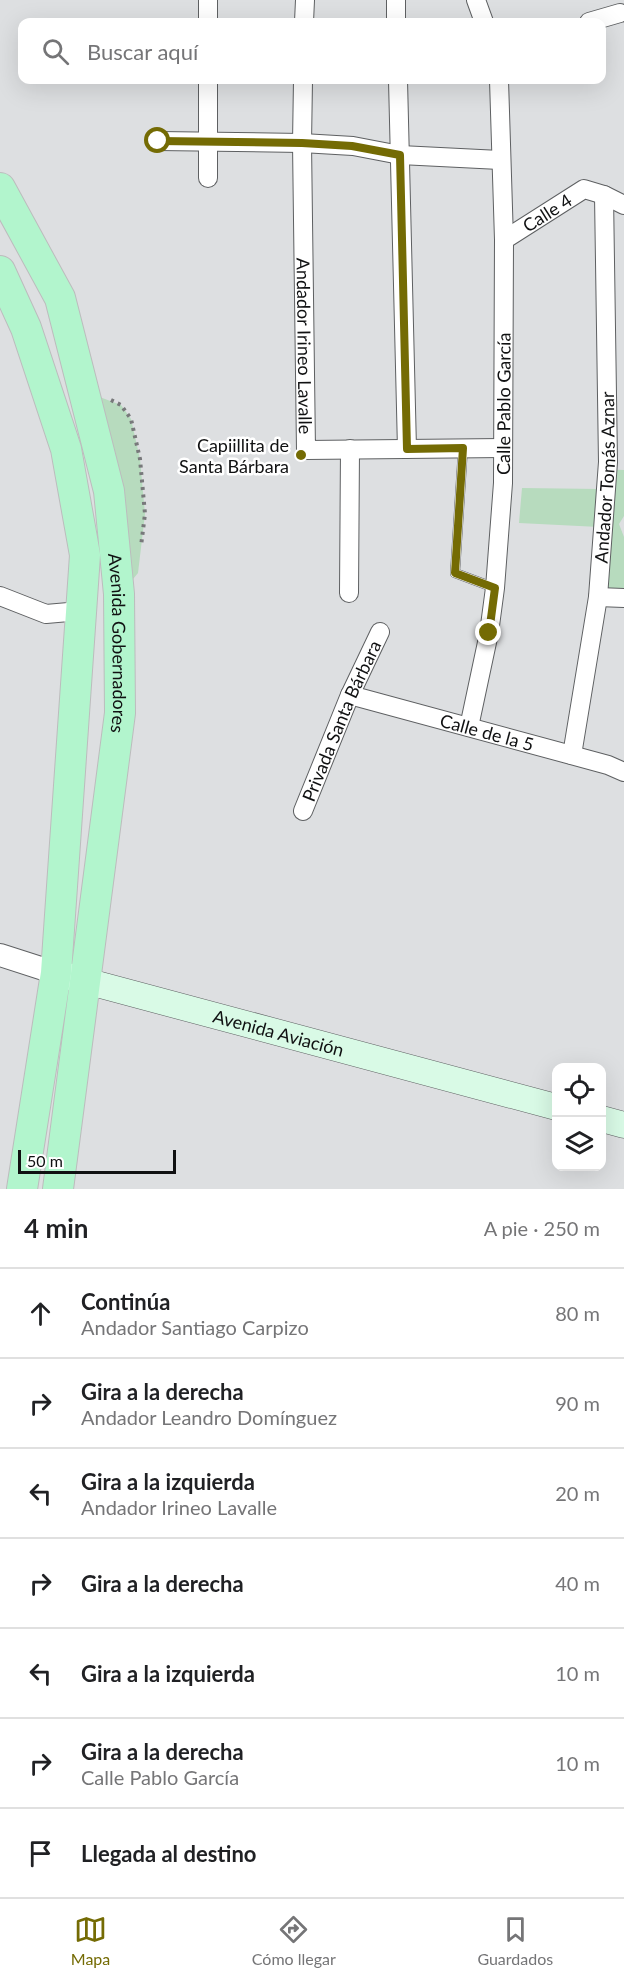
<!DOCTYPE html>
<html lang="es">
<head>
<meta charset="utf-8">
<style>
	:root { --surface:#fff; --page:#f6f6f6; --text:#202124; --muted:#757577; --line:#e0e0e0; --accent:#746b04 }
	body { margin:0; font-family:Lato,sans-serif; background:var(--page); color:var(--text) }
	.controls { position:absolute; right:18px; bottom:18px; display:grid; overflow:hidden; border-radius:12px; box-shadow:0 6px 24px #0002 }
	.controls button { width:54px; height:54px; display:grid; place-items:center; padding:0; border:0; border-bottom:2px solid var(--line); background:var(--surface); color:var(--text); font:30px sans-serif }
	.scale { position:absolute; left:18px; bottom:15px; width:158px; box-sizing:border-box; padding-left:6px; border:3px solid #101112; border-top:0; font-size:16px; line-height:21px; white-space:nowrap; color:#101112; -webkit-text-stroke:4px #fff; paint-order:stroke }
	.stop { position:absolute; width:18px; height:18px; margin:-14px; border:4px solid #746b04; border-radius:50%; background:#fff }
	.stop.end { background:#746b04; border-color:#fff; box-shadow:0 2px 6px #0008 }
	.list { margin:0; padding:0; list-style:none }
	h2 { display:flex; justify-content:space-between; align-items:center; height:78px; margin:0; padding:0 24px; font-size:26px }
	h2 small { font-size:20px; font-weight:400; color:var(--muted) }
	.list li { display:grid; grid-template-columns:39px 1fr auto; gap:18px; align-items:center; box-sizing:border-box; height:90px; padding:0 24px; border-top:2px solid var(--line) }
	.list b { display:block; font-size:22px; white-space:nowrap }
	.list p { margin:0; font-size:20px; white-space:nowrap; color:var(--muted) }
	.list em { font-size:20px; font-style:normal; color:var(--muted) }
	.icon { flex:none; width:33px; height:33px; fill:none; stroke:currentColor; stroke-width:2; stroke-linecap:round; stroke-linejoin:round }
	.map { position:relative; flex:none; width:624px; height:1189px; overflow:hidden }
	.search { position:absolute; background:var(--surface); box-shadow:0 6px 24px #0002; left:18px; right:18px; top:18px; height:66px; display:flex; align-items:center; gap:15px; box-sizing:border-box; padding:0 21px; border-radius:12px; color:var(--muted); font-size:22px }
	.sheet { height:708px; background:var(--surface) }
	nav { display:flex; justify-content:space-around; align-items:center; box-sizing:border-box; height:84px; border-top:2px solid var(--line); background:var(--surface); font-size:16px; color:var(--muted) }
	nav a { display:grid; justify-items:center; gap:3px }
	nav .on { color:var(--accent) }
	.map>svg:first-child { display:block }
	.green { fill:#b7dbbe }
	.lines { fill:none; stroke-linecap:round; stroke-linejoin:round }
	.service-casing { stroke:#5e6062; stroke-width:10 }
	.minor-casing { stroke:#5e6062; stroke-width:20 }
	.tertiary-casing { stroke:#5e6062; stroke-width:24 }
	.secondary-casing { stroke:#5e6062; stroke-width:27 }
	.primary-casing { stroke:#bcbcbd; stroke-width:32 }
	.path { stroke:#78797b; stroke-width:4; stroke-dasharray:3 4.5; stroke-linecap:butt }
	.service { stroke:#fff; stroke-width:9 }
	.minor { stroke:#fff; stroke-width:18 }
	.tertiary { stroke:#fff; stroke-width:22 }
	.secondary { stroke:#d9fae6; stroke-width:26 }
	.primary { stroke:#b2f5cd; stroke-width:30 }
	.route { stroke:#746b04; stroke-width:8 }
	.poi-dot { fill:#746b04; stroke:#fff; stroke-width:2 }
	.labels { text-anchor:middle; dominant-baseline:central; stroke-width:5; stroke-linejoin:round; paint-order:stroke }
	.street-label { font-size:18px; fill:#101112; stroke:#fff }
	.poi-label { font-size:18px; fill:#101112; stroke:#fff; text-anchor:end }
</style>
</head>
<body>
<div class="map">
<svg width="624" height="1189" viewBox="0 0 624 1189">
	<rect width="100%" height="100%" fill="#dddfe1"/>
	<g class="green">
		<polygon points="97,396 121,405 131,419 140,459 145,514 138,573 118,597"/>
		<polygon points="600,469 624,470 624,516 619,524 624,537 624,600 598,597 599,527 519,523 522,488 600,489"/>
	</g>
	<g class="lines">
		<defs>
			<polyline id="service" points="463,448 455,573 495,588"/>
			<g id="minor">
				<polyline points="208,0 208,22"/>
				<polyline points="396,0 396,22"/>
				<polyline points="476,0 484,22"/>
				<polyline points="304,22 305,0"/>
				<polyline points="589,22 620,13"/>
				<polyline points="208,80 208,178"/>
				<path id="s1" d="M303,80L302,143L306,450L503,448"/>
				<polyline points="398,80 407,449"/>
				<polyline points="158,141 302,143 353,146 400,155 500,160"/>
				<path id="s2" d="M504,240L584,189L604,195L624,205"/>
				<polyline points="349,593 350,449"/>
				<polyline points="0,596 46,614 80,611"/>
				<polyline points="598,597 624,598"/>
				<path id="s3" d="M350,695L608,765L624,772"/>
				<path id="s4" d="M469,727L489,633L495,588L503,483L504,240L499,80"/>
				<path id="s5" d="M572,755L598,597L608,462L604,195"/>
				<path id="s6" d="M303,811L350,695L380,632"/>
			</g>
			<polyline id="tertiary" points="0,955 56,973"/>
			<g id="secondary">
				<path id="s7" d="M67,976L556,1107"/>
				<polyline points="602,1119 624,1125"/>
			</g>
			<g id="primary">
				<path id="s8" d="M0,188L60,298L109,491L119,594L120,713L58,1189"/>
				<polyline points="0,271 26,328 66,449 85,555 56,973 22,1189"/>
			</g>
		</defs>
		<use href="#service" class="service-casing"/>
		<use href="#minor" class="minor-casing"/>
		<use href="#tertiary" class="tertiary-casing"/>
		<use href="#secondary" class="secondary-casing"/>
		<use href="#primary" class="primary-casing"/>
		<polyline class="path" points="111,400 121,405 131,419 140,459 145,514 141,546"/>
		<use href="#service" class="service"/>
		<use href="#minor" class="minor"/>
		<use href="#tertiary" class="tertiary"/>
		<use href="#secondary" class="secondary"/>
		<use href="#primary" class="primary"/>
	</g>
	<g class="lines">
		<polyline class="route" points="158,141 302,143 352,146 400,155 407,449 463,448 455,573 495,588 489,633"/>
	</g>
	<circle class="poi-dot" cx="301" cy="455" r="6"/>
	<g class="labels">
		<g class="street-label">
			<text stroke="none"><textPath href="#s2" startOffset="51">Calle 4</textPath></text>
			<text stroke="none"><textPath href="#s1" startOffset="266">Andador Irineo Lavalle</textPath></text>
			<text stroke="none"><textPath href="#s4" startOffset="326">Calle Pablo García</textPath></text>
			<text stroke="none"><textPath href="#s5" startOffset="280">Andador Tomás Aznar</textPath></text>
			<text stroke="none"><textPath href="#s8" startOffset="477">Avenida Gobernadores</textPath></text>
			<text stroke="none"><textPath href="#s6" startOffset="98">Privada Santa Bárbara</textPath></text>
			<text stroke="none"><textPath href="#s3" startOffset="142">Calle de la 5</textPath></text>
			<text stroke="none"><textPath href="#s7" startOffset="219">Avenida Aviación</textPath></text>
		</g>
		<g class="poi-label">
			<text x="289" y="445">Capiillita de<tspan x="289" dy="21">Santa Bárbara</tspan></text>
		</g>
	</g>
</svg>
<div class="controls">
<button><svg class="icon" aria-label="locate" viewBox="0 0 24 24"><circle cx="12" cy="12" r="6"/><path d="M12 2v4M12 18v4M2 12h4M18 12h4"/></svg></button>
<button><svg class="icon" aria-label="layers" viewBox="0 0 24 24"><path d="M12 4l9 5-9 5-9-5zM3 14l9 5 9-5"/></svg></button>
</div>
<div class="scale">50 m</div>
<div class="stop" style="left:158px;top:141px"></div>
<div class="stop end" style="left:489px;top:633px"></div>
<div class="search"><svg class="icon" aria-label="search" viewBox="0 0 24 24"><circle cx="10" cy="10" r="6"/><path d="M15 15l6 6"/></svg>Buscar aquí</div>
</div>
<section class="sheet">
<h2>4 min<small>A pie · 250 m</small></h2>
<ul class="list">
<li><svg class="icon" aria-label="ahead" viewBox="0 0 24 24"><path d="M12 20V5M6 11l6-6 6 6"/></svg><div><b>Continúa</b><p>Andador Santiago Carpizo</p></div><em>80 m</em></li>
<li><svg class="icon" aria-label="right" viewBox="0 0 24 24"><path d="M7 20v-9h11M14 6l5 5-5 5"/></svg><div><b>Gira a la derecha</b><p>Andador Leandro Domínguez</p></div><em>90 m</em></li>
<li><svg class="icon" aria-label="left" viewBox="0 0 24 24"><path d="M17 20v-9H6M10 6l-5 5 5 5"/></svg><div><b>Gira a la izquierda</b><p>Andador Irineo Lavalle</p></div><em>20 m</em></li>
<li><svg class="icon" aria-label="right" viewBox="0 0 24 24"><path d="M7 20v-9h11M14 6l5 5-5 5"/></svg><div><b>Gira a la derecha</b></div><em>40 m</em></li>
<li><svg class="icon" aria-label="left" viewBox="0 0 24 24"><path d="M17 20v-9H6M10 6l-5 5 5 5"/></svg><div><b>Gira a la izquierda</b></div><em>10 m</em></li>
<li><svg class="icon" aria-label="right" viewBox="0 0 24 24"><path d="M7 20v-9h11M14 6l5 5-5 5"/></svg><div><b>Gira a la derecha</b><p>Calle Pablo García</p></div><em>10 m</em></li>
<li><svg class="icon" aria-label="arrive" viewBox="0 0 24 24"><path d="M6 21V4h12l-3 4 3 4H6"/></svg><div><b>Llegada al destino</b></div></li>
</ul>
</section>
<nav>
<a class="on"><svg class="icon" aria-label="map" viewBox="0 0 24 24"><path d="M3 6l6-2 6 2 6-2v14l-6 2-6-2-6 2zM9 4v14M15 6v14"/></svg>Mapa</a>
<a><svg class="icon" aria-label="directions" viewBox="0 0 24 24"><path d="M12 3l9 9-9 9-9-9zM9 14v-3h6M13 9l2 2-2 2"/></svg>Cómo llegar</a>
<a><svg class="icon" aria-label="saved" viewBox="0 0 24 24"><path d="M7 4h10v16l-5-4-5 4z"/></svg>Guardados</a>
</nav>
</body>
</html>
